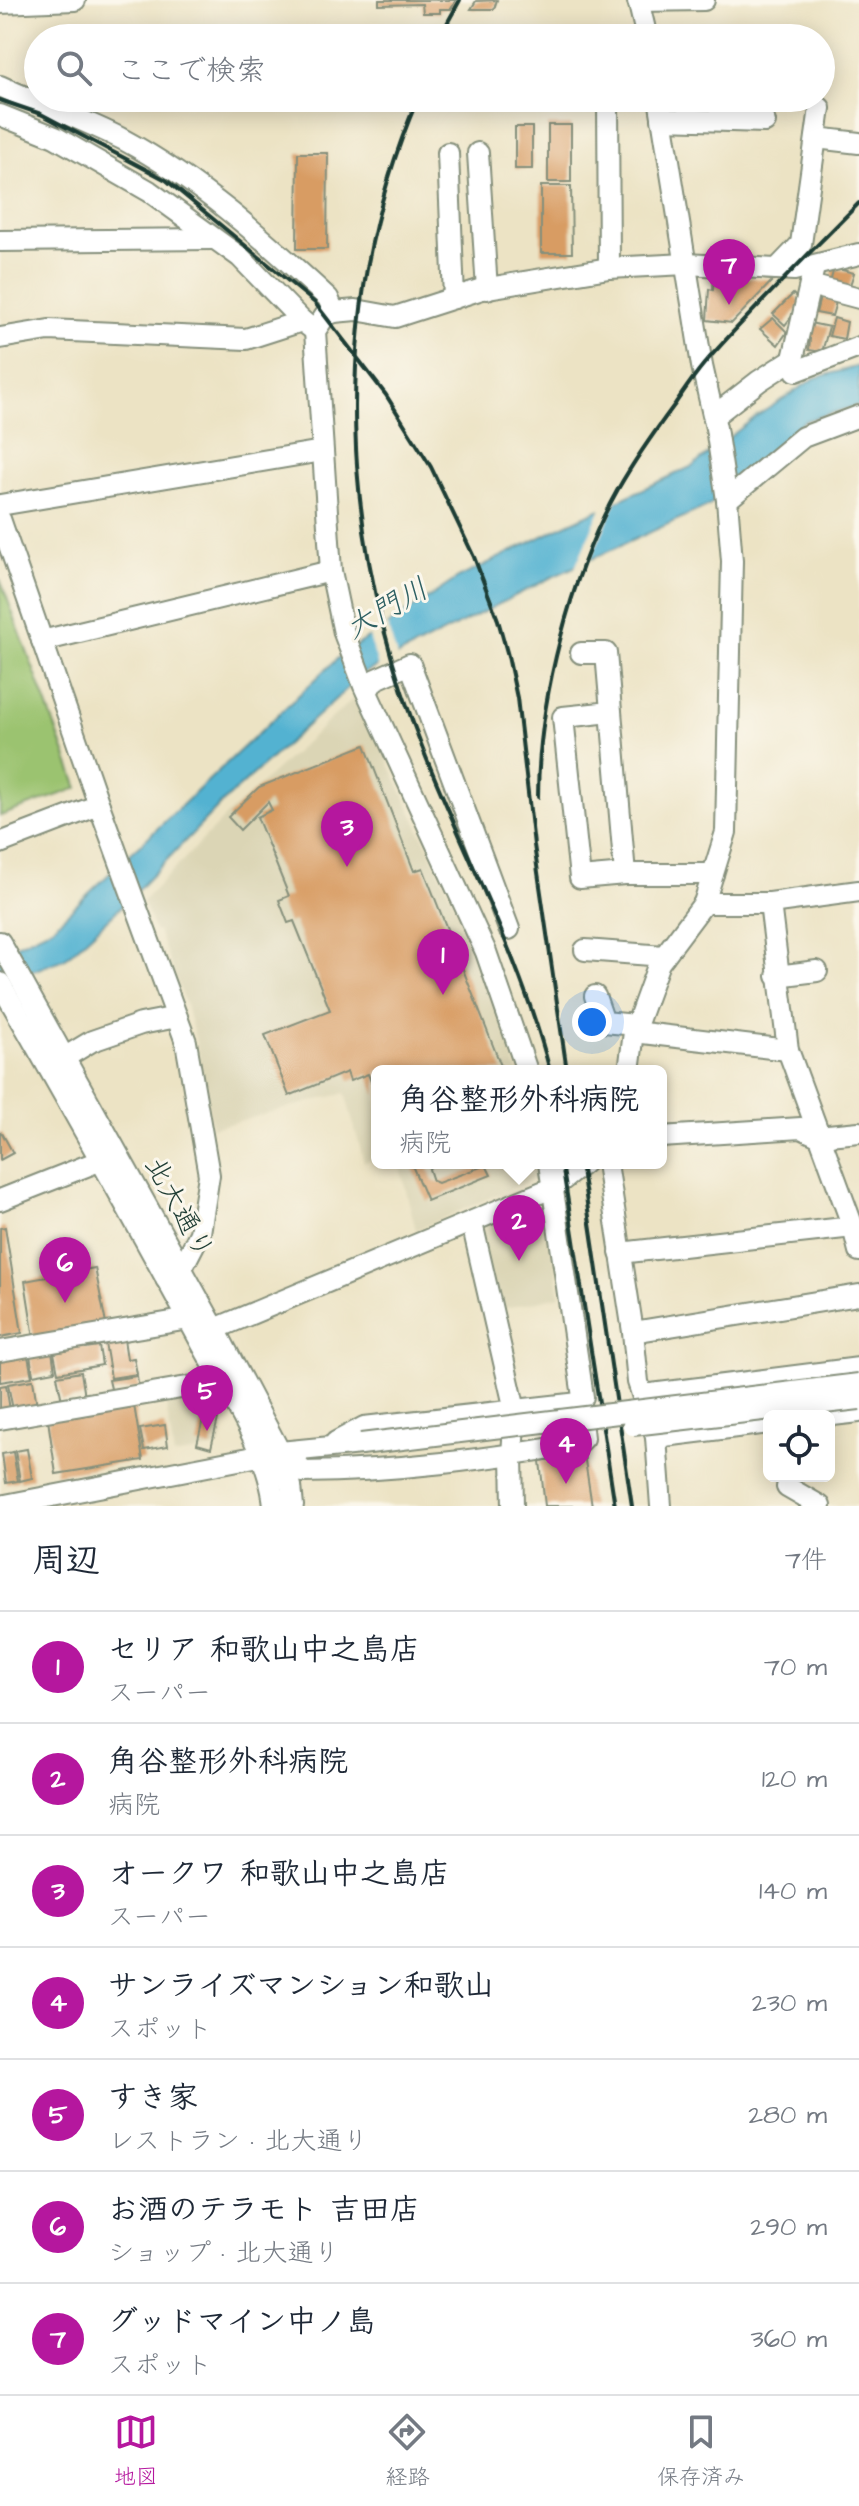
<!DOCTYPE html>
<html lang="ja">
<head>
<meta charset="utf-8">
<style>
	:root { --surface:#fff; --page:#f6f6f7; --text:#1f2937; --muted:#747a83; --line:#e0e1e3; --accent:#b5179e }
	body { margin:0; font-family:"Architects Daughter","Klee One",sans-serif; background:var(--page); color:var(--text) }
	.controls { position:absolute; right:24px; bottom:24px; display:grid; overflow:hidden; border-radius:12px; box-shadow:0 4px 20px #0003 }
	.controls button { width:72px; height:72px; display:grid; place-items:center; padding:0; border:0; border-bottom:2px solid var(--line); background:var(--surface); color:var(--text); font:40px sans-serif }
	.you { position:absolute; left:592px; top:1022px; width:28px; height:28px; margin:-20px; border:6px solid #fff; border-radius:50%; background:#1a73e8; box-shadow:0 0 0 12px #1a73e833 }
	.badge { display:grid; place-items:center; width:52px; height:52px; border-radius:50%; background:var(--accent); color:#fff; font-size:26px; font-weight:700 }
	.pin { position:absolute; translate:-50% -66px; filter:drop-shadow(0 2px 4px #0008) }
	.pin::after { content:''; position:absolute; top:42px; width:28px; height:24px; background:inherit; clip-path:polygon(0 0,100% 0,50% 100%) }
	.popup { position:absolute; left:371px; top:1065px; width:296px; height:104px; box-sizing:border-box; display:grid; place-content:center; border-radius:12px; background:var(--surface); filter:drop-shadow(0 2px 6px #0005); font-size:26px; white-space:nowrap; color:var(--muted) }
	.popup b { font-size:30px; color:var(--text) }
	.popup::after { content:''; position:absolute; left:50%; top:100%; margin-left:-16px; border:16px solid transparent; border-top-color:var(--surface) }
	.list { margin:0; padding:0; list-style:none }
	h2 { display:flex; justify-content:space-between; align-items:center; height:104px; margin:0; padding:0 32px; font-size:34px }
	h2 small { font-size:26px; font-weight:400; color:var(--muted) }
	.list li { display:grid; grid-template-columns:52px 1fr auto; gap:24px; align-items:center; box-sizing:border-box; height:112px; padding:0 32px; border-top:2px solid var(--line) }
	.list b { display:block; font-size:30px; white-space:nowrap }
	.list p { margin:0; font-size:26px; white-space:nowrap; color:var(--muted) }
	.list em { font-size:26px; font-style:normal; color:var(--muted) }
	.icon { flex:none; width:44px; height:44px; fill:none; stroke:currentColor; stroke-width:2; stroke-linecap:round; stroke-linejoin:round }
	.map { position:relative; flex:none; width:859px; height:1506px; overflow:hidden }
	.search { position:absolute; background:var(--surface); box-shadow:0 4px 20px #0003; left:24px; right:24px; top:24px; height:88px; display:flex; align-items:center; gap:20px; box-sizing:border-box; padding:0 28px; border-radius:44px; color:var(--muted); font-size:30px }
	.sheet { height:888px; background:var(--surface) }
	nav { display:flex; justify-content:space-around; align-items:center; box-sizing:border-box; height:112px; border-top:2px solid var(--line); background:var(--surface); font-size:22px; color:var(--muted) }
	nav a { display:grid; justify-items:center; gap:4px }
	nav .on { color:var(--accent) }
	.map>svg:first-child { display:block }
	.built { fill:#dbd5b5 }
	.green { fill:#9bc36f; stroke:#5d8052; stroke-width:2 }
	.water { fill:#52b2d1; stroke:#387882; stroke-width:2 }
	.pier { fill:#ece3c4 }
	.building { fill:#d89c64 }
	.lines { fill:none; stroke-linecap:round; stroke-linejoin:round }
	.minor-casing { stroke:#86907c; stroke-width:24 }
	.minor { stroke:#fff; stroke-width:20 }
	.rail { stroke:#1f3d34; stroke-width:4 }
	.minor-bridge-casing { stroke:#86907c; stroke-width:24; stroke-linecap:butt }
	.minor-bridge { stroke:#fff; stroke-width:20 }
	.labels { text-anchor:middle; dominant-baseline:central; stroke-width:6; stroke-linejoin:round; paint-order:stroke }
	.street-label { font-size:28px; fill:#1f3d34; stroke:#fbf7ec }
	.water-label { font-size:30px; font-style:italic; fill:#2e6063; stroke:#fbf7ec }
</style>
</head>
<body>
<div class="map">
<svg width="859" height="1506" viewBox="0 0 859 1506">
	<rect width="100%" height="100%" fill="#fbf7ec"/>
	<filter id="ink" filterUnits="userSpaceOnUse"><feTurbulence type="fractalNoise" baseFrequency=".0125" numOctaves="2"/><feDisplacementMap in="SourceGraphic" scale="16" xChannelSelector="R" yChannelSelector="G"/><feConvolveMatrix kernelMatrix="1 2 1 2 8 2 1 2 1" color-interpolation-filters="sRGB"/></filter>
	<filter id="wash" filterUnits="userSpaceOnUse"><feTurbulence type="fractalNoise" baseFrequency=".006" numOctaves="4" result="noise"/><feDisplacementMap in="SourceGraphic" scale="32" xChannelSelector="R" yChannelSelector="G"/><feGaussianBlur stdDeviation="1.8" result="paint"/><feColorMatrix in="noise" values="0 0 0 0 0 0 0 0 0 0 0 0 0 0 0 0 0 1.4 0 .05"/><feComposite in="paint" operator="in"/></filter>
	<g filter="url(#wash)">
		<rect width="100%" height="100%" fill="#ece3c4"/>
		<g class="built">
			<polygon points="357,695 472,942 499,1012 517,1071 377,1071 377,1158 364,1162 345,1093 212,1128 197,1045 186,1005 158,931 155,932 143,901 226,816"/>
			<polygon points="399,1163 538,1163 535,1178 416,1230"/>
			<polygon points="547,1208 560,1296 492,1311 477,1226"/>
			<polygon points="204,1392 225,1431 218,1448 174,1456 165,1398"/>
		</g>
		<polygon class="green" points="0,579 78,788 0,816"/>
		<polygon class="water" points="859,366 859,405 804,421 710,505 550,578 364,673 220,805 125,903 66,958 0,984 0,953 52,928 338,658 458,578 557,529 693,466 754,418 815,378"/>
		<g class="pier">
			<polygon points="618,498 588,565 574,570 603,503"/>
			<polygon points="386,621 398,660 379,670 368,633"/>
		</g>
		<g id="blocks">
			<g class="building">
				<polygon points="379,0 456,0 451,9 440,9 440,13 423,13 422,4 379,5"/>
				<polygon points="497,0 494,9 471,9 476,1"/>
				<polygon points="99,98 197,98 197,103 99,102"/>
				<rect x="285" y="98" width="83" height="5"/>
				<rect x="548" y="125" width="23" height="57"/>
				<rect x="515" y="127" width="17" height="42"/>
				<polygon points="298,153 328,153 327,249 297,249"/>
				<polygon points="541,186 571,186 572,253 541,253"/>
				<polygon points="834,268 854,273 849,288 830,283"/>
				<polygon points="714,274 773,280 732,323 707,320 709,289 713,290"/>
				<polygon points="793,294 802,303 785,325 773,314"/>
				<polygon points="820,297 836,302 832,316 816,313"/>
				<polygon points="773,318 787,332 778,345 760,329"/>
				<polygon points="834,318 847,322 844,339 829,336"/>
				<polygon points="810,323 829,327 822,352 809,350 810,339 807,339"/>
				<polygon points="365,745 414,871 423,868 503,1071 377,1071 377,1096 368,1074 350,1081 347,1072 289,1096 265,1035 330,1010 294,921 288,923 279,900 289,896 257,817 272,810 268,802 240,830 228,817 259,787"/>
				<polygon points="0,1132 2,1133 13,1153 0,1160"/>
				<polygon points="411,1163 432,1163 429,1169 433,1181 438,1183 486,1165 491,1175 427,1201"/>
				<polygon points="5,1227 22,1333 0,1337 0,1228"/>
				<polygon points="95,1268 106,1324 34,1338 25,1281"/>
				<polygon points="124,1339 127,1359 134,1358 137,1374 111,1378 105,1343"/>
				<polygon points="85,1345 86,1348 99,1346 102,1365 58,1373 54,1353 71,1350 70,1347"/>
				<polygon points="52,1351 55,1371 33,1375 30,1355"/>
				<polygon points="28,1356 32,1377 0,1382 0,1359"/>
				<polygon points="81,1372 85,1397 62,1401 57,1376"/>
				<polygon points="137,1376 139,1388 112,1393 109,1380"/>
				<polygon points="33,1380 37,1406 13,1410 8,1384"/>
				<polygon points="6,1385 10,1410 0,1412 0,1386"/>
				<polygon points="134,1405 143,1460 56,1474 48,1420"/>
				<polygon points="204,1415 218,1419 211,1448 197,1444"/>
				<polygon points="165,1425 168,1446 144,1450 140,1429"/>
				<polygon points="27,1449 32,1478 20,1481 15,1451"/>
				<polygon points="13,1452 18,1481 6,1483 2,1454"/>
				<polygon points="584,1454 592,1506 545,1506 540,1461"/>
			</g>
		</g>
	</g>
	<g filter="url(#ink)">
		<use href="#blocks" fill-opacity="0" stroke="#86907c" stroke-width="2"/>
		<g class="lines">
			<defs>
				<g id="minor">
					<polyline points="638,0 647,38"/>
					<polyline points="638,1 704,0"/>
					<polyline points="0,3 75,0"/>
					<path d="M0,86C41,105 84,119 124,140C200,181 265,240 328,298L334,312"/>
					<polyline points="608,98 609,268"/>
					<polyline points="0,115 55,137 149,191 240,257 302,321 315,331"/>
					<polyline points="662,119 765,122"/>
					<polyline points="816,138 859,143"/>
					<polyline points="448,153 454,298"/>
					<polyline points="478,153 487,289"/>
					<polyline points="0,241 213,239"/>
					<polyline points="777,269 801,244 820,108"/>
					<polyline points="810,285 859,298"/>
					<polyline points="0,338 49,330 246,339 302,321"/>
					<polyline points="793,359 796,371 859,347"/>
					<polyline points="714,416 759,381 793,359 814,267"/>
					<polyline points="727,500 803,437 859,416"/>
					<polyline points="0,505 322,451"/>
					<polyline points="0,519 99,805 186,1042 209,1175 200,1233 181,1270 166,1279"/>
					<polyline points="42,641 331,571"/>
					<polyline points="581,653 606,653 625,874 713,874"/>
					<polyline points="367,692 374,680 410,664 509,929"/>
					<polyline points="611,712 563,717 580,878 625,874"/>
					<polyline points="0,843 99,805"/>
					<polyline points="704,903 770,903 859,891"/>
					<polyline points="770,903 788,1050 853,1227 859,1251"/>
					<polyline points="0,942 215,1329 280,1452 291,1486 293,1506"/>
					<polyline points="585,950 664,956"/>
					<polyline points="777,976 817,971"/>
					<path d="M0,983C69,1103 137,1224 203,1346C228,1393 270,1453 274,1506"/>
					<polyline points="595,996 604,1022 636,1025"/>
					<polyline points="634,1032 788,1050"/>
					<polyline points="54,1064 92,1041 141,1024 177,1017"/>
					<polyline points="527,1071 486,952 364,686 344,633 331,571 315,331 325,316 334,312 356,310 395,317 482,289 609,268 686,264 794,270 859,254"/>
					<polyline points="629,1071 634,1032 659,963 704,903 726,832 732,561 727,500 716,428 702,366 659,98"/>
					<polyline points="661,1137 801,1128 818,1136 859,1132"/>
					<polyline points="607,1163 633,1332 638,1382 656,1437 661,1506"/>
					<polyline points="0,1200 99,1161"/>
					<polyline points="472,1223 515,1410 512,1455 513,1506"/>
					<polyline points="620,1253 853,1227"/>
					<polyline points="215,1329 554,1187 584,1163"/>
					<polyline points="633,1332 859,1295"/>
					<polyline points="0,1351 189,1319"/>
					<polyline points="643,1395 859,1368"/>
					<polyline points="824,1416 859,1412"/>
					<polyline points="0,1419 222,1381"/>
					<polyline points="656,1437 769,1423"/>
					<polyline points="336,1442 364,1427 579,1403"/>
					<path d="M296,1463L303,1472C395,1471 486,1459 577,1444L583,1438L579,1403L583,1397L549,1163"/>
					<polyline points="787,1487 820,1506"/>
					<polyline points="0,1506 280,1452 361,1444"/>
				</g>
			</defs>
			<use href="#minor" class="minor-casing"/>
			<use href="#minor" class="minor"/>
			<g class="rail">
				<polyline points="439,38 460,0"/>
				<path d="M418,98C326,313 340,543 426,757C468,861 522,962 550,1071"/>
				<polyline points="0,100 41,114 166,180 315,303 386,395 431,467 474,557 498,620 508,656 517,698 534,845 567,1071"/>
				<path d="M538,797C538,702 571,572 618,489C635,459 655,431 675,404C684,391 693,377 704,364C753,308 807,256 859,203"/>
				<polyline points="562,1163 615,1506"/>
				<polyline points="581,1163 632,1506"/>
			</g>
			<defs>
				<g id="minor-bridge">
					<polyline points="633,1425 859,1399"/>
					<polyline points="361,1444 859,1384"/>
				</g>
			</defs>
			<use href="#minor-bridge" class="minor-bridge-casing"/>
			<use href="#minor-bridge" class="minor-bridge"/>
		</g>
	</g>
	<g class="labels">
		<g class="street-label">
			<text transform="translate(179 1208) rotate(61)">北大通り</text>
		</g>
		<g class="water-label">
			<text transform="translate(387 609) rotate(-30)">大門川</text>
		</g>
	</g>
</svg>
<div class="controls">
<button><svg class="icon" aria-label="locate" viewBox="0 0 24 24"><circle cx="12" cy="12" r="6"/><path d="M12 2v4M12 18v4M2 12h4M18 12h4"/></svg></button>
</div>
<div class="you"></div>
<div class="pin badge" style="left:443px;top:995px">1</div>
<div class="pin badge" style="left:519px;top:1261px">2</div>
<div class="popup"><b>角谷整形外科病院</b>病院</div>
<div class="pin badge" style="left:347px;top:867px">3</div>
<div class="pin badge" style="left:566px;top:1484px">4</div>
<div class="pin badge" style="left:207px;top:1431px">5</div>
<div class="pin badge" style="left:65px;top:1303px">6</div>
<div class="pin badge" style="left:729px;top:305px">7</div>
<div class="search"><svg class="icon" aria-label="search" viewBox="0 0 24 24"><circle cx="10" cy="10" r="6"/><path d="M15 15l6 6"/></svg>ここで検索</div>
</div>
<section class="sheet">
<h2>周辺<small>7件</small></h2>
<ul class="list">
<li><span class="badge">1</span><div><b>セリア 和歌山中之島店</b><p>スーパー</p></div><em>70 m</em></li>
<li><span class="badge">2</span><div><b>角谷整形外科病院</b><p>病院</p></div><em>120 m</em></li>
<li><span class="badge">3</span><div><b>オークワ 和歌山中之島店</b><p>スーパー</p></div><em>140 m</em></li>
<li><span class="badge">4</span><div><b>サンライズマンション和歌山</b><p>スポット</p></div><em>230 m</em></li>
<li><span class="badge">5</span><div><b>すき家</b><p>レストラン · 北大通り</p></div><em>280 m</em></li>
<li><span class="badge">6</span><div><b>お酒のテラモト 吉田店</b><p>ショップ · 北大通り</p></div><em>290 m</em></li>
<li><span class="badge">7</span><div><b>グッドマイン中ノ島</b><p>スポット</p></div><em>360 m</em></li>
</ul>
</section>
<nav>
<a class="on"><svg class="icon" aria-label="map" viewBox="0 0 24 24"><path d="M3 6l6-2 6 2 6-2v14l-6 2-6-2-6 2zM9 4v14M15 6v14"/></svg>地図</a>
<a><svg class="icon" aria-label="directions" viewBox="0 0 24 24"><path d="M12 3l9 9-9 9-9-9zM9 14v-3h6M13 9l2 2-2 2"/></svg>経路</a>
<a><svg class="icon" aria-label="saved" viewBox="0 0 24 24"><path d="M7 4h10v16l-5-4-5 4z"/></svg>保存済み</a>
</nav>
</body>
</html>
